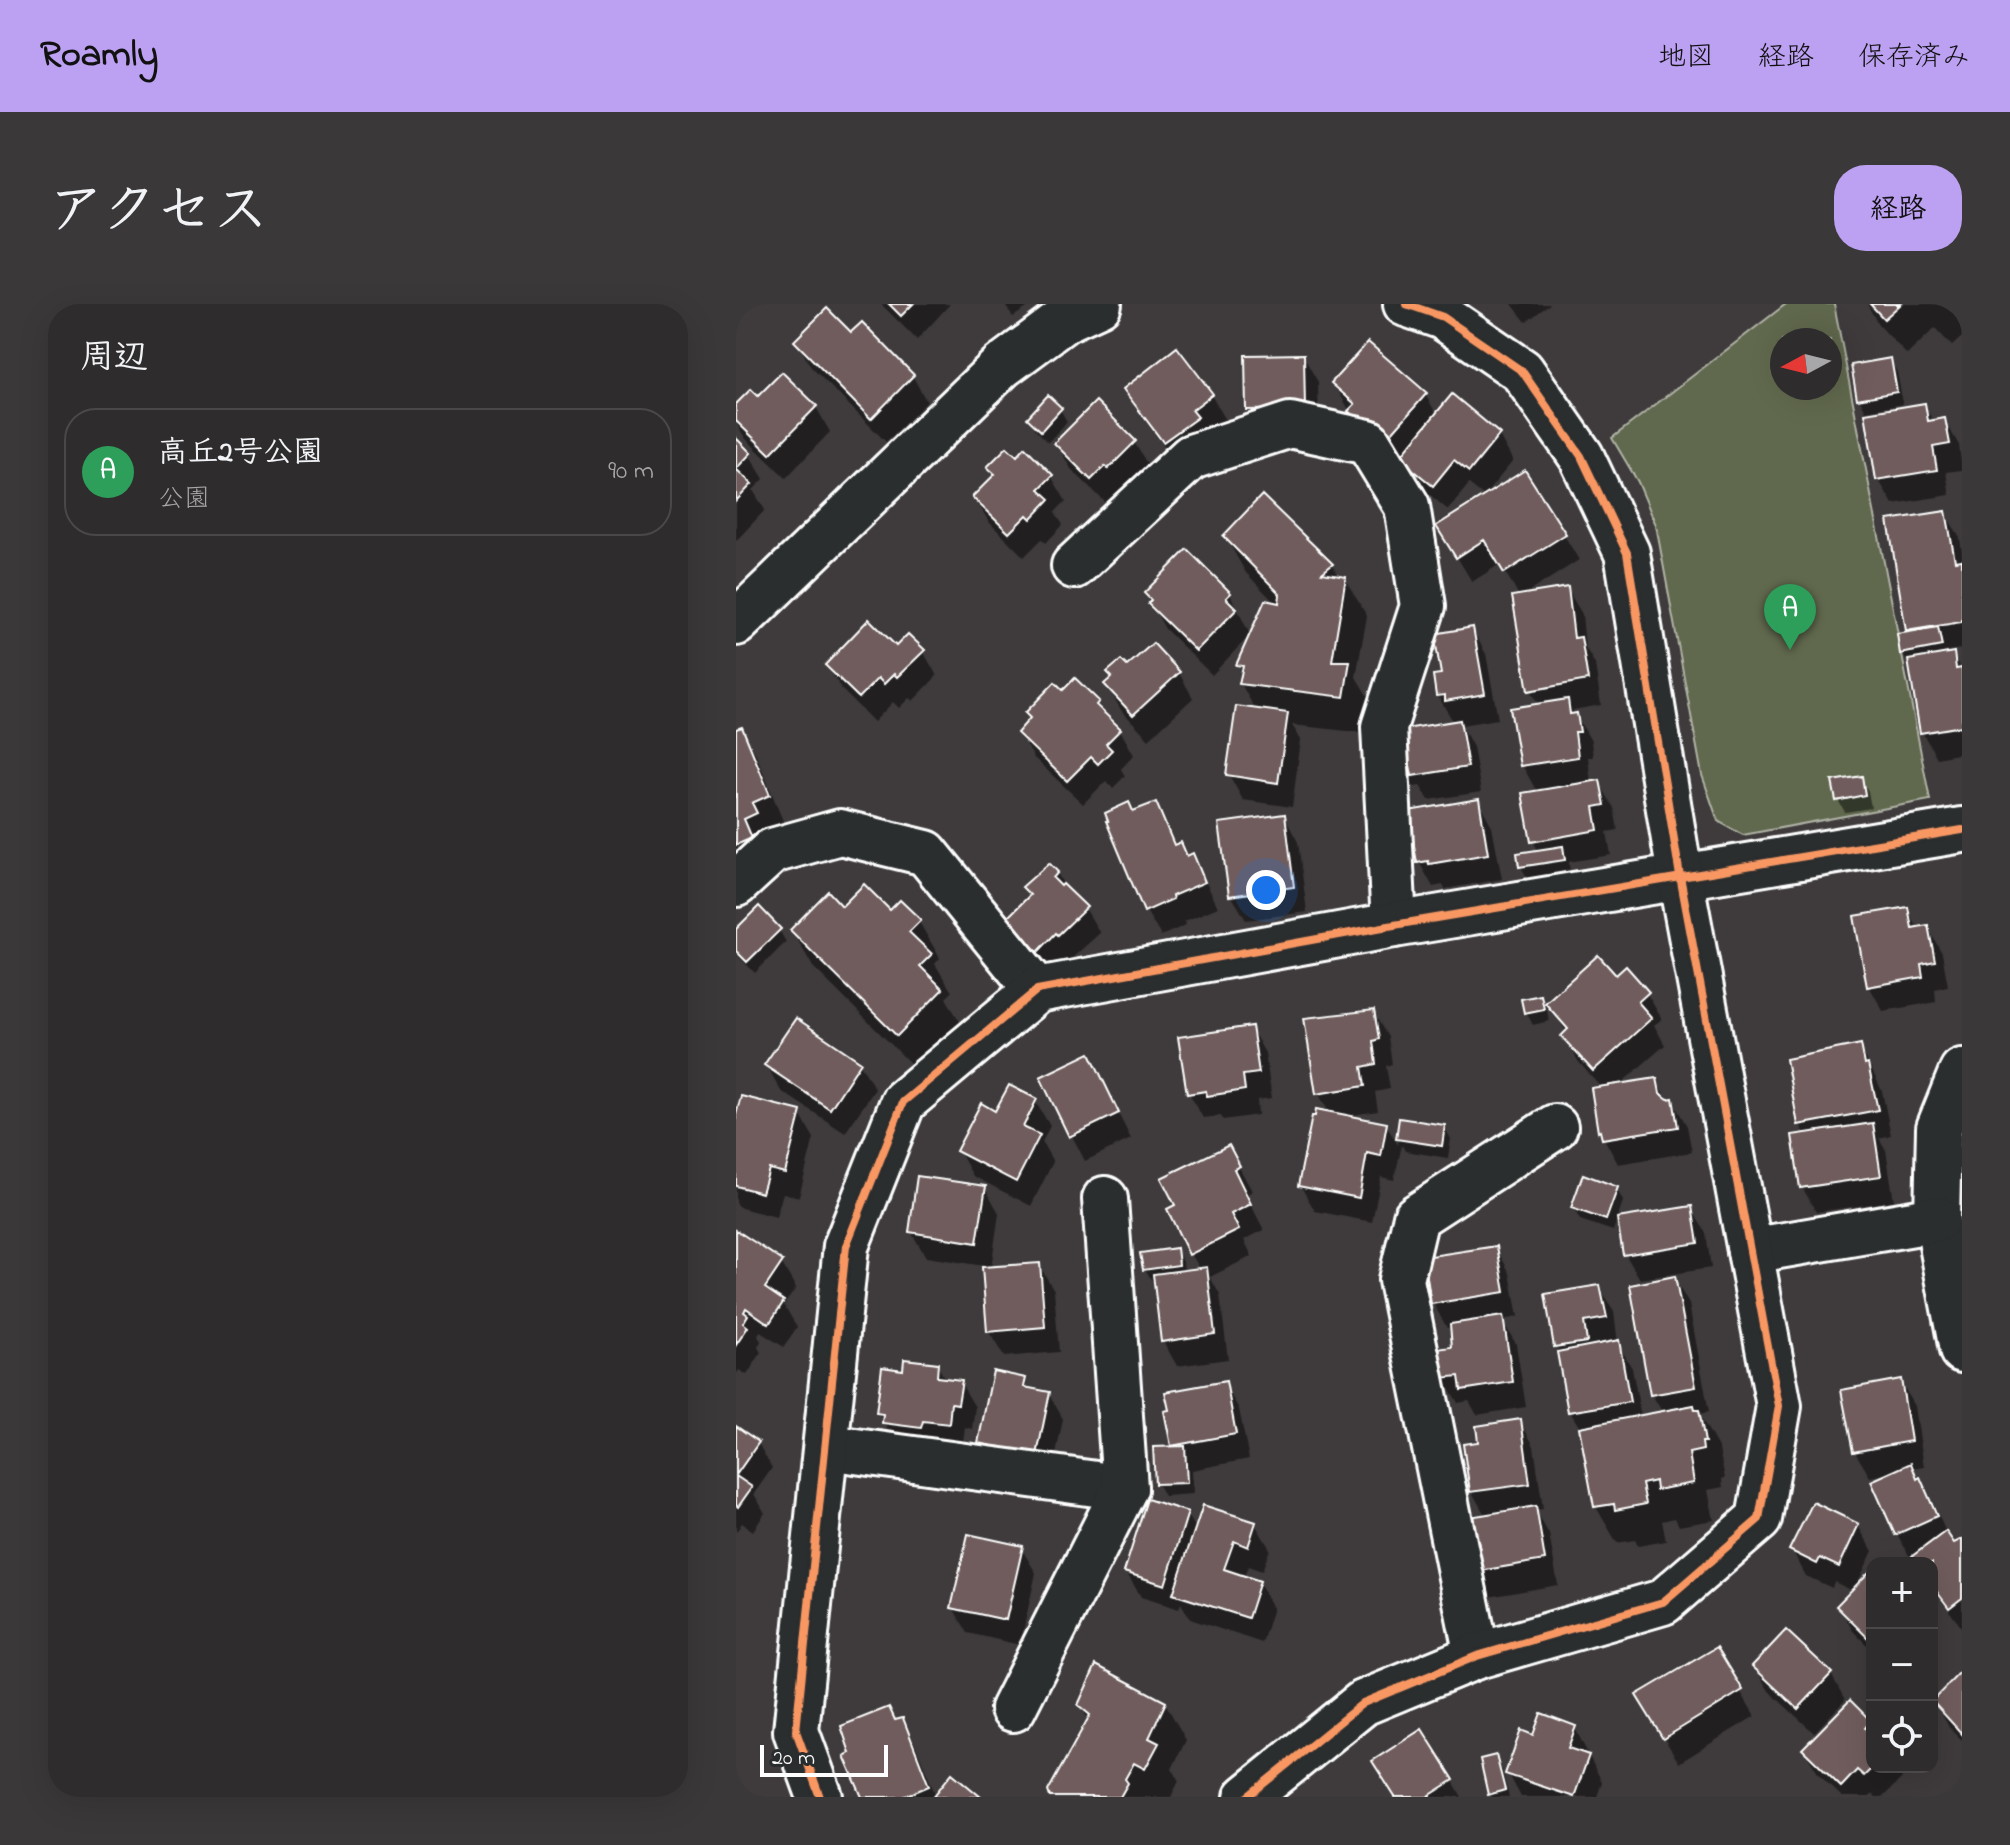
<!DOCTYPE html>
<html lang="ja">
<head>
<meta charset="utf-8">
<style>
	:root { --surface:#2f2c2d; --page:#3b3839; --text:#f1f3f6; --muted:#a7a7aa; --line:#4a4849; --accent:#bca0f2 }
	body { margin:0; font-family:"Indie Flower","Klee One",sans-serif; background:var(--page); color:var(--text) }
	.controls { position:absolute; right:24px; bottom:24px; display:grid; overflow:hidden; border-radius:16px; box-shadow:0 8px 32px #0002 }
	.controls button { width:72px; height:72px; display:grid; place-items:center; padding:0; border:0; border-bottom:2px solid var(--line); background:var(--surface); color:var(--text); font:40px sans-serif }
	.compass { position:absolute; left:1034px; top:24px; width:72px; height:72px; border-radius:50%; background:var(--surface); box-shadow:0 8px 32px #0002; rotate:263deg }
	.scale { position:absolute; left:24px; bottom:20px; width:128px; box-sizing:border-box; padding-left:8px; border:4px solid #fff; border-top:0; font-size:22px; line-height:28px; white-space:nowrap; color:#fff; -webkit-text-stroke:6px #2a2d2e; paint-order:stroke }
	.you { position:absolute; left:530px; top:586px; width:28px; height:28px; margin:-20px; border:6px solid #fff; border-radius:50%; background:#1a73e8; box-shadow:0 0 0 12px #1a73e833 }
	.badge { display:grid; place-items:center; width:52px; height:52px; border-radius:50%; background:var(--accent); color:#fff; font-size:26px; font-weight:700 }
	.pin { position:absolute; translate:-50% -66px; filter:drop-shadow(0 2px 4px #0008) }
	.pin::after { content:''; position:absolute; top:42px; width:28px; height:24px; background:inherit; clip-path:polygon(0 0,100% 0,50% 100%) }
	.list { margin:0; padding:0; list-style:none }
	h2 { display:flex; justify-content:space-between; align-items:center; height:104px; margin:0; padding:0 32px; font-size:34px }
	h2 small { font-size:26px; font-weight:400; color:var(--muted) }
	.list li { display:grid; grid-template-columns:52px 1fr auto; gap:24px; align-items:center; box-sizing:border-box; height:128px; margin:0 16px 16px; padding:0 16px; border:2px solid var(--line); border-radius:32px }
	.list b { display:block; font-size:30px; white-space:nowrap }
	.list p { margin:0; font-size:26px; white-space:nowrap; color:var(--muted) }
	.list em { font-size:26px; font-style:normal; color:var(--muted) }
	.icon { flex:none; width:44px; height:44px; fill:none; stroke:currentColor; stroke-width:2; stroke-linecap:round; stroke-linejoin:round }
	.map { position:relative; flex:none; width:1226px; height:1493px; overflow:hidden; border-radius:32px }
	header { display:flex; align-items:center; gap:48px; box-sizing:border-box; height:112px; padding:0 40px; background:var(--accent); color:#111 }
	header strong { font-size:38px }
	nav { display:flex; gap:44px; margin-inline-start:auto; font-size:28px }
	.intro { display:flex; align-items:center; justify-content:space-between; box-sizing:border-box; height:192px; padding:0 48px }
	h1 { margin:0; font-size:56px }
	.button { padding:20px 36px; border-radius:32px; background:var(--accent); color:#111; font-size:28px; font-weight:700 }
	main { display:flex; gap:48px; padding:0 48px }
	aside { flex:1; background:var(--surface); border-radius:32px; box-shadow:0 8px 32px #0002 }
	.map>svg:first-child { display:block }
	.green { fill:#60674e; stroke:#b0b3a6; stroke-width:2; fill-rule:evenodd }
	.shadow { fill:#0007 }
	.building { fill:#6f5c5b; stroke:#fff; stroke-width:2 }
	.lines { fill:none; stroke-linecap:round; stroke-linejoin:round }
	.minor-casing { stroke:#fff; stroke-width:50 }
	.minor { stroke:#2a2d2e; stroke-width:44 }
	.cycleway-casing { stroke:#2a2d2e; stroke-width:13 }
	.cycleway { stroke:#f99763; stroke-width:8 }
</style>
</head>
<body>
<header>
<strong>Roamly</strong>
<nav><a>地図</a><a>経路</a><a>保存済み</a></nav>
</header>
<div class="intro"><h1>アクセス</h1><a class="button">経路</a></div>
<main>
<aside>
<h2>周辺<small></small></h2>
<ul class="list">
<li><span class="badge" style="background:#2e9e5b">A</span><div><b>高丘2号公園</b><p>公園</p></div><em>90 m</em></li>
</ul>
</aside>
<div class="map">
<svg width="1226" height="1493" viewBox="0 0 1226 1493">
	<rect width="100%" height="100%" fill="#3f3b3c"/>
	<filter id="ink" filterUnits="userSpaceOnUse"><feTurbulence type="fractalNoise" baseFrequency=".0125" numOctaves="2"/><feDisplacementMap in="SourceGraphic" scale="16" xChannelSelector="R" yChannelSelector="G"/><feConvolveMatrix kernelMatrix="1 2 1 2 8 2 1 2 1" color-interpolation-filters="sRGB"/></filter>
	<g filter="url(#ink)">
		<path class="green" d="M1050,0H1098L1194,496L1007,531L982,517L966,471L920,221L902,178L876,134ZM1046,36H1094V84H1046Z"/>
		<g class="shadow">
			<polygon points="145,0 214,0 181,36"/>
			<polygon points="268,0 297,0 277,13"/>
			<polygon points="776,0 814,0 790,18"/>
			<polygon points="1131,0 1226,0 1226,33 1216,42 1199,24 1171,51 1142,20"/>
			<polygon points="126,21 177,73 191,98 150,138 75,63 61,38 115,31"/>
			<polygon points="567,52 582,78 583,129 526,131 512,106"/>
			<polygon points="1154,56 1161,68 1167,100 1130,107 1123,94"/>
			<polygon points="598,80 689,90 701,111 763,131 777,157 748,192 733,180 712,206 680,179 667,151 653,139 629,133"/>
			<polygon points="389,85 475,91 490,116 470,131 443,162 404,110"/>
			<polygon points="22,95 80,103 94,128 50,174 9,134 0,119 0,103"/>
			<polygon points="1188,102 1198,118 1208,116 1223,141 1226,166 1210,168 1214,191 1157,200 1142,175"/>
			<polygon points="324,105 331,118 312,138 300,126 293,114"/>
			<polygon points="0,137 13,150 28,175 17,186 29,206 0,237"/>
			<polygon points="398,138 413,163 387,188 385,186 371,200 335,165 321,140"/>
			<polygon points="281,154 315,172 330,197 319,208 327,221 310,239 306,235 288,253 253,218 238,193 259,172 254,163"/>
			<polygon points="1209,209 1224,234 1226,248 1226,345 1210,347 1211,351 1217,351 1226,366 1226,449 1201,454 1186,428 1173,361 1166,349"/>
			<polygon points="703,223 828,231 843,256 786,292 831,285 846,310 849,343 859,360 865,401 837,406 855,437 857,453 852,453 855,480 863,478 878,504 882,526 871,528 875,551 833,558 834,568 792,575 785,563 803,548 797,537 801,488 786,461 803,401 794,387 779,293 784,293 764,260 736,278"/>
			<polygon points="489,232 596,261 603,274 609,275 631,312 620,373 634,396 629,429 556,421 565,436 556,503 507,496 493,471 520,407 505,380 507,369 503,361 542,302 510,269"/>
			<polygon points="410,290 494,290 514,331 476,371 429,325"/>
			<polygon points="736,325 750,350 762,415 725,421 737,443 745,488 693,496 684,482 678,483 664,457 675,443 718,419 702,392 708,371"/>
			<polygon points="160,345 187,347 201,372 177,397 173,394 163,404 157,398 138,418 106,386 91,361"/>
			<polygon points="391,365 443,369 457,394 413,435 385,406 371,381"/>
			<polygon points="327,389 361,398 369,413 384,426 398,451 385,465 389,472 377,484 370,477 347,500 298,454 284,429 295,417 291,410"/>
			<polygon points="5,425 20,450 47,517 29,525 34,535 0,569 0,427"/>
			<polygon points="1125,475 1132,487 1135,504 1109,508 1102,496"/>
			<polygon points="742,497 756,522 766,575 709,585 707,581 697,583 683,558"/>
			<polygon points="419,500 440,542 444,540 452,554 457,552 482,603 449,617 450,621 425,632 410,607 397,509"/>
			<polygon points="548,512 562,538 571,608 510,616 495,591"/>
			<polygon points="321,569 330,585 349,604 364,629 317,671 272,617 294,594 288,584"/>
			<polygon points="106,605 154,609 183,618 204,654 199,660 216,688 210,694 227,723 183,768 77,663 56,626"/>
			<polygon points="1171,605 1182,625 1191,623 1206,649 1212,682 1199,685 1200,698 1147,707 1133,682"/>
			<polygon points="43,626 50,638 19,669 0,650 0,627"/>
			<polygon points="890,665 911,690 926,715 918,721 929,741 882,782 920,776 932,797 936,796 951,822 956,848 882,860 864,827 858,786 866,785 842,757 828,732 831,729 812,699 879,674"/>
			<polygon points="804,693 810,701 813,717 797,721 790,708"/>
			<polygon points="637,708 652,733 656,760 650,762 654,785 639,788 642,807 609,812 650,821 662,841 665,816 708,822 715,835 712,854 669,847 666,841 658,876 645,873 636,918 579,907 564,881 594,810 582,789"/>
			<polygon points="61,717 124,760 139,785 109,829 45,787 31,762"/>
			<polygon points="515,724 529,749 536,794 521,796 522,811 487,816 485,812 467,814 453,789"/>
			<polygon points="1124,742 1146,787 1155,831 1143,834 1150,846 1158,897 1080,908 1066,883 1070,831 1064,821"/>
			<polygon points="353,751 395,835 349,857 306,774"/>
			<polygon points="299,797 314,822 306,838 317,858 295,902 237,872 223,847 260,809"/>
			<polygon points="63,809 78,834 63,893 47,889 40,913 5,904 0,899 0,819"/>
			<polygon points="492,843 516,887 510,891 528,926 508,936 516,952 474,973 484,991 492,1055 441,1062 427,1037 420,977 416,977 409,965 440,946 447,958 448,968 465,966 455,950 441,902"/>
			<polygon points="249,884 263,909 255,965 303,961 318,986 323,1048 268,1053 253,1028 248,962 190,953 175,928"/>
			<polygon points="880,884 887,897 877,927 844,916 837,904"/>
			<polygon points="955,904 970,929 975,964 904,975 889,950"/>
			<polygon points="0,928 45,958 60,984 48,1001 61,1023 48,1043 24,1028 22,1032 25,1037 22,1043 25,1049 11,1071 3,1066 0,1070"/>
			<polygon points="760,944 774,969 782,1013 766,1016 780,1040 790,1103 741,1111 733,1097 722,1099 707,1074 703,1047 719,1044 716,1023 711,1024 697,999"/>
			<polygon points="938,975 953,1000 973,1108 963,1110 983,1145 989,1174 986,1175 987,1183 972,1186 978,1216 943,1222 939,1214 926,1217 930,1237 902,1242 899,1236 881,1239 860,1203 846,1127 834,1108 824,1049 820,1043 863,983 878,1008 882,1040 896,1064 905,1113 927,1109 916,1091"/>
			<polygon points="201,1061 210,1076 224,1078 239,1103 236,1125 229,1123 226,1145 162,1144 142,1109 169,1068"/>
			<polygon points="289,1076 295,1087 313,1090 327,1115 315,1176 259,1164 244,1139"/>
			<polygon points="1164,1077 1179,1102 1188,1163 1176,1165 1198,1201 1213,1235 1218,1242 1226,1238 1226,1324 1196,1284 1196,1259 1181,1259 1178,1254 1175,1255 1161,1230 1154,1169 1134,1173 1119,1148"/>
			<polygon points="488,1080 503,1105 513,1155 456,1166 457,1190 428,1192 421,1179 439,1145 437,1142"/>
			<polygon points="784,1117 798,1142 807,1205 799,1206 813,1230 822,1281 753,1293 739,1268 750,1213 736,1188 729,1141 744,1139"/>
			<polygon points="0,1124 22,1139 36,1164 18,1190 29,1209 17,1227 6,1219 0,1228"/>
			<polygon points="451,1210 461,1226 519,1220 534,1245 526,1267 512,1262 508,1273 523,1278 537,1304 526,1339 454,1315 445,1299 443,1305 405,1293 390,1268"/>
			<polygon points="1122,1222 1137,1247 1119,1284 1136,1268 1136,1346 1117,1327 1103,1302 1117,1287 1098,1278 1096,1284 1070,1272 1056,1246"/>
			<polygon points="285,1244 300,1269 284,1341 232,1329 217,1304"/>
			<polygon points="980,1346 1019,1412 943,1459 917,1416"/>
			<polygon points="1018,1362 1095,1370 1109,1396 1078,1429 1033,1387"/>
			<polygon points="1226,1369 1226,1436 1213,1423 1199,1398"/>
			<polygon points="429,1399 450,1436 436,1465 443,1477 435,1493 316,1493 353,1417 344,1401"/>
			<polygon points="166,1416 180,1442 200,1492 242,1493 128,1493 160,1418"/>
			<polygon points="1133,1419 1136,1423 1136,1463 1160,1463 1166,1474 1147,1493 1140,1493 1136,1490 1133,1493 1106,1493 1083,1471 1068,1446"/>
			<polygon points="839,1424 866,1478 861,1493 785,1493 772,1469 799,1434"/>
			<polygon points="759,1454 766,1466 773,1493 756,1493 754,1490"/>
			<polygon points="717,1477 726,1493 660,1493"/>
		</g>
		<g class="building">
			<polygon points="153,0 177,0 165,12"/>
			<polygon points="1134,0 1165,0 1148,15"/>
			<polygon points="91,4 115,28 126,18 178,71 135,115 58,37"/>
			<polygon points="632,38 691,89 655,130 638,115 630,123 612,107 619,100 595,79"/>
			<polygon points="441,43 477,90 456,106 462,113 427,138 387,85"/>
			<polygon points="568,50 569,105 510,106 509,51"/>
			<polygon points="1155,54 1161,88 1121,95 1115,61"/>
			<polygon points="46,68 81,102 34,150 0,117 0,100 15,85 22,92"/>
			<polygon points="716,90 764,130 733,168 718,156 697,182 663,154"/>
			<polygon points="312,91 326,104 305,127 291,114"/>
			<polygon points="360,97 400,137 372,165 369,162 355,176 318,139"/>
			<polygon points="1189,99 1192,117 1209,114 1214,140 1197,143 1201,166 1140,176 1129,109"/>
			<polygon points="0,134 15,149 0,165"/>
			<polygon points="271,143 281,152 289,143 317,171 303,185 314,195 295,215 291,211 273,229 236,193 259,170 251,163"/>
			<polygon points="0,165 16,180 0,197"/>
			<polygon points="789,166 830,230 768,269 748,236 720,254 700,222"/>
			<polygon points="526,191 597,260 586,269 610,273 596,357 614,357 608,393 503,380 507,362 500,361 529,296 543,299 544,290 487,232"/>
			<polygon points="1210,207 1219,257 1226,256 1226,318 1170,327 1152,216"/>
			<polygon points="451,245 495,289 490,294 501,305 460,347 412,300 415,296 408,289"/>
			<polygon points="832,283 838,334 845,333 852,376 792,387 776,292"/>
			<polygon points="133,315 160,342 172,330 189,346 161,373 158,370 148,380 142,374 123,394 89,361"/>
			<polygon points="737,323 749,390 709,397 709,391 700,392 697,371 705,370 698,330"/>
			<polygon points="1202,323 1206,342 1164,350 1161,330"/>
			<polygon points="417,339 444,368 397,411 368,380 376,373 371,368 385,356 391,362"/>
			<polygon points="1218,348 1220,365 1226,364 1226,422 1184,429 1172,356"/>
			<polygon points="339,374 363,397 360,401 385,425 370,440 376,446 362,460 355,453 331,477 281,429 294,414 289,409 319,378 327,386"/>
			<polygon points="832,395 834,410 841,409 844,428 839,428 842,453 784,462 774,404"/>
			<polygon points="500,402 552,409 542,479 490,471"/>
			<polygon points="724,416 732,463 676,472 673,456 662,458 659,443 672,441 669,425"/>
			<polygon points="6,423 34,491 16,499 21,509 8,515 16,534 0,541 0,425"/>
			<polygon points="1126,472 1129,491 1100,497 1096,477"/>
			<polygon points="864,476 869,501 858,503 862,526 795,538 786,489"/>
			<polygon points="743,495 752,550 693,560 692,557 681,559 672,507"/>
			<polygon points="393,498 397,507 420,498 438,541 445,538 451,552 457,549 469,578 436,592 437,595 408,608 370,517 372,517 369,509"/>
			<polygon points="549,510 558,583 493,592 483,519"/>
			<polygon points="827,542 829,556 783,563 781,549"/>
			<polygon points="313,559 322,568 317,574 325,582 327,580 351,603 322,631 320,629 302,648 269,616 294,591 286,583"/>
			<polygon points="128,580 154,606 164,596 185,616 173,628 196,650 184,662 207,685 161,732 54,626 92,587 106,602"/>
			<polygon points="23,602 45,625 11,658 0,647 0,625"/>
			<polygon points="1172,603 1176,624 1192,621 1199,657 1185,660 1187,673 1131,683 1118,612"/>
			<polygon points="862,651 880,671 890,662 913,688 902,698 916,714 857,767 825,732 832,725 809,699"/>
			<polygon points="805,691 808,705 788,709 785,695"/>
			<polygon points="638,706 643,735 637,737 640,760 626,763 629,782 580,790 568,714"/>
			<polygon points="60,714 125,758 94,805 28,761"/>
			<polygon points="516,722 523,769 507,771 509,786 471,792 470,787 451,790 442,733"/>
			<polygon points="1125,740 1129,761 1132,760 1142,806 1062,821 1050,755"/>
			<polygon points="354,749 383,809 333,833 304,773"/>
			<polygon points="921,774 924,789 932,795 937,794 942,823 866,835 864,827 862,828 855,784"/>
			<polygon points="273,781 301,795 287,823 304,831 280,878 220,847 245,799 259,807"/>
			<polygon points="5,792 65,807 49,869 33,865 26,889 0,882 0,811"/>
			<polygon points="580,805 651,819 645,852 631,849 623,894 562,882 576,812 579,812"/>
			<polygon points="663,814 709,821 706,842 660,835"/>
			<polygon points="1137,819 1145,872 1064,884 1056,831"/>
			<polygon points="493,841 504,862 498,865 515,900 495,910 503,926 453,951 431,905 439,901 425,874"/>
			<polygon points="847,870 882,883 870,916 835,904"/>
			<polygon points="181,872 250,882 241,939 173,928"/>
			<polygon points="956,902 962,939 887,951 881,914"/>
			<polygon points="0,926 47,957 29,984 48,997 33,1020 10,1004 8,1008 12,1011 7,1019 12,1023 0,1041"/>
			<polygon points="761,942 769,988 695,1000 688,953"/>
			<polygon points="441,944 443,961 407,966 404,949"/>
			<polygon points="304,959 309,1023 251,1028 246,963"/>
			<polygon points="471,963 479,1030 425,1038 417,970"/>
			<polygon points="939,972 960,1083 914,1091 894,981"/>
			<polygon points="864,981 871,1014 848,1018 851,1038 818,1043 809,990"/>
			<polygon points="767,1012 777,1078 725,1086 723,1072 705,1074 701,1045 716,1043 714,1020"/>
			<polygon points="883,1036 894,1098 832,1108 821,1048"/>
			<polygon points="168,1055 202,1059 201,1073 226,1076 222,1100 215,1099 213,1120 187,1117 185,1124 146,1119 147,1110 140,1109 146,1063 167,1066"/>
			<polygon points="257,1067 290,1074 288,1083 314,1088 301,1151 242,1139"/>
			<polygon points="1165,1075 1175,1137 1117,1148 1105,1086"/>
			<polygon points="490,1077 500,1130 435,1142 428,1107 433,1106 429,1088"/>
			<polygon points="958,1101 959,1106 963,1106 969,1138 966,1138 967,1146 953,1149 958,1179 920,1186 919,1177 906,1180 910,1200 879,1206 878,1200 858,1203 843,1123"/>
			<polygon points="785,1115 794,1180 734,1188 727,1140 742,1138 740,1122"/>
			<polygon points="0,1122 23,1138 0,1171"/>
			<polygon points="449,1142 451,1179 419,1180 417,1143"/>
			<polygon points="1175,1159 1181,1175 1184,1173 1201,1212 1159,1231 1135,1177"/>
			<polygon points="0,1172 16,1183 2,1203 0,1201"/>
			<polygon points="411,1195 452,1208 429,1281 388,1268"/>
			<polygon points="1077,1198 1123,1220 1103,1263 1084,1254 1081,1260 1053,1246"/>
			<polygon points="467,1201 520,1218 512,1243 498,1237 488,1265 524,1277 512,1314 437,1290"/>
			<polygon points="800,1202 809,1256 737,1268 727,1214"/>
			<polygon points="1210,1227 1218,1239 1226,1235 1226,1294 1213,1304 1196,1281 1196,1259 1180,1259 1175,1253"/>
			<polygon points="232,1230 287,1242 270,1316 215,1304"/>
			<polygon points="1136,1265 1136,1338 1100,1302"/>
			<polygon points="1050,1326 1096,1369 1062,1405 1016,1362"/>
			<polygon points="981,1343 1007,1386 927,1435 900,1391"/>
			<polygon points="360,1361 430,1398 413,1434 423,1439 409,1465 398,1459 389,1475 392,1479 384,1493 314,1493 312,1487 354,1411 342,1401"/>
			<polygon points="1226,1366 1226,1430 1196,1397"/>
			<polygon points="1114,1396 1135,1417 1129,1424 1136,1431 1137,1463 1128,1472 1121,1466 1105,1483 1066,1445"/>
			<polygon points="153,1403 159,1416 167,1414 193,1482 167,1493 126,1493 108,1452 114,1449 105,1422"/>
			<polygon points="805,1409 840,1422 832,1444 853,1451 838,1493 769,1470 785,1426 797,1431"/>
			<polygon points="686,1425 718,1476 691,1493 659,1493 636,1457"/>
			<polygon points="760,1451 769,1486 752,1491 744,1455"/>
			<polygon points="216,1469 245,1493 197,1493"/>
		</g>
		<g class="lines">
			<defs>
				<g id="minor">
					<polyline points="338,262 455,153 554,121 632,138 671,202 687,302 648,423 658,621"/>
					<polyline points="0,319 266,62 328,16 363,0"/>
					<polyline points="0,580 36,547 104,528 190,549 301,686"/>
					<polyline points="1226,767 1203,824 1201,915 1226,1046"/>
					<polyline points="1014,947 1201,915"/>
					<polyline points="90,1143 389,1184"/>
					<polyline points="741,1352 665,976 680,913 819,823"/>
					<polyline points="277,1405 389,1184 369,895"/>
					<polyline points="84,1493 60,1427 110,942 167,798 301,686 658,621 1226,526"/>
					<polyline points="511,1493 627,1399 741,1352 927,1298 1023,1215 1043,1102 944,572 891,249 845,152 786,67 707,13 670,0"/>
				</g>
			</defs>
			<use href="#minor" class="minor-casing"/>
			<use href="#minor" class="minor"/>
			<defs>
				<g id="cycleway">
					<polyline points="84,1493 60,1427 110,942 167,798 301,686 658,621 1226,526"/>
					<polyline points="511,1493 627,1399 741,1352 927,1298 1023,1215 1043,1102 944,572 891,249 845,152 786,67 707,13 670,0"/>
				</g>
			</defs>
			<use href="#cycleway" class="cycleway-casing"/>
			<use href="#cycleway" class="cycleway"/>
		</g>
	</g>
</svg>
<div class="controls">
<button>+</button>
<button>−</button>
<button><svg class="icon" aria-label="locate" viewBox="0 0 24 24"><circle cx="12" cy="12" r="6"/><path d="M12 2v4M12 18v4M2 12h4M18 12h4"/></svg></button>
</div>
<svg class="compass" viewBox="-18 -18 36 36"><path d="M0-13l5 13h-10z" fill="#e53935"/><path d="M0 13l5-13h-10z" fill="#a7a7aa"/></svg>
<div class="scale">20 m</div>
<div class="you"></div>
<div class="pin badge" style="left:1054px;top:346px;background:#2e9e5b">A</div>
</div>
</main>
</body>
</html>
